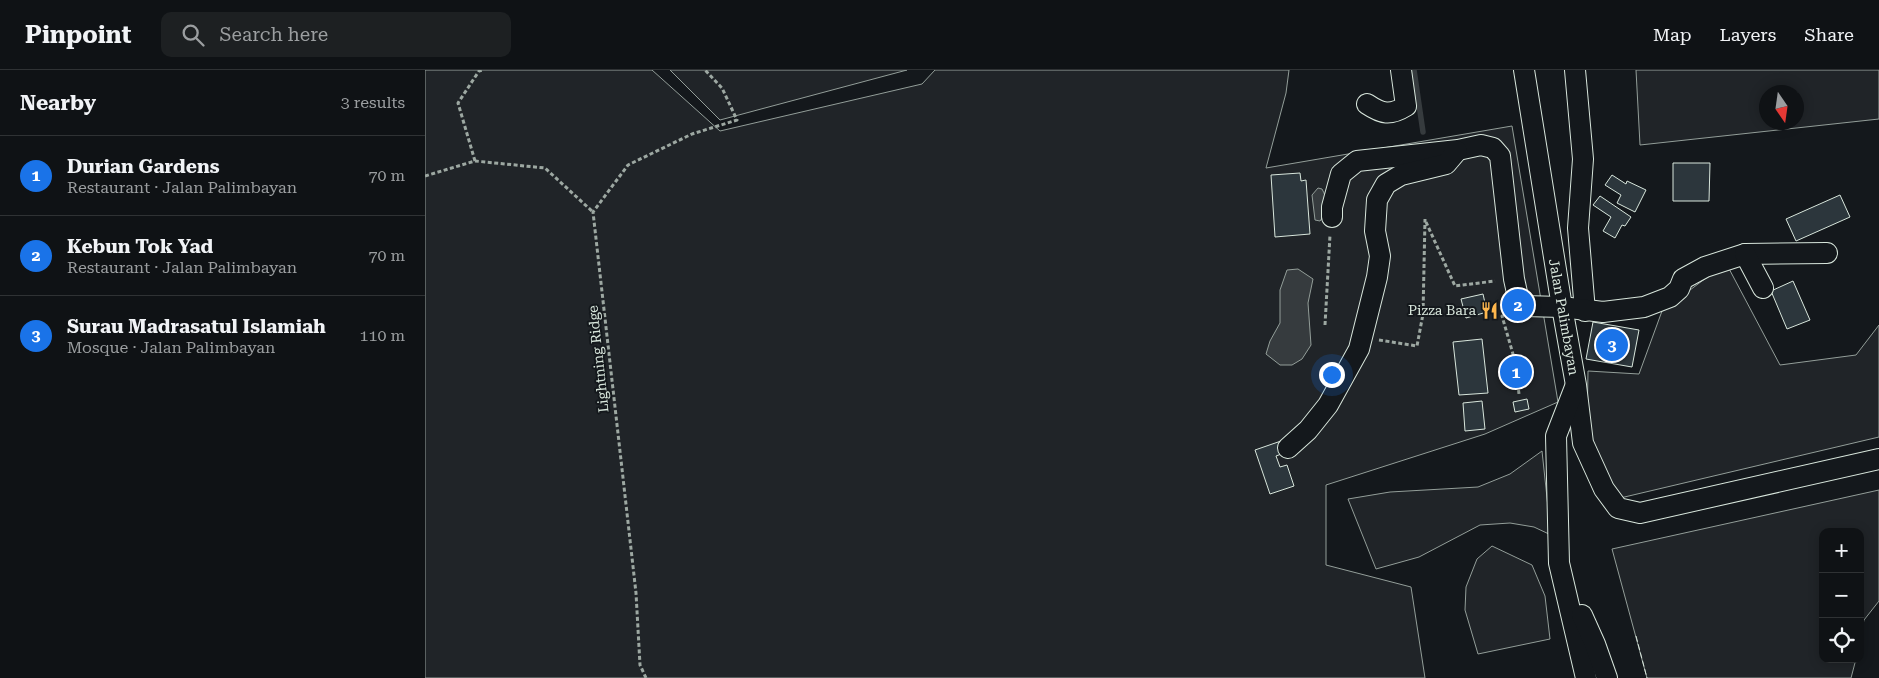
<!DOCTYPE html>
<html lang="en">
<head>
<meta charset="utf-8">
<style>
	:root { --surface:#0f1215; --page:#1d2022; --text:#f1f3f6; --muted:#9b9ea0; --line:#2f3234; --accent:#1a73e8 }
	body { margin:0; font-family:"Roboto Serif",serif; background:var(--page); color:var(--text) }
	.controls { position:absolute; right:15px; bottom:15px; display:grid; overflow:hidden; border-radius:10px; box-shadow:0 2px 12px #0003 }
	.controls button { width:45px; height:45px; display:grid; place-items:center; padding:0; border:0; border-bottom:1px solid var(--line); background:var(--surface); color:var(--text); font:25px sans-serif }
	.compass { position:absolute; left:1334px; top:15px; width:45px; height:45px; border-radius:50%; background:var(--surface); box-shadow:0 2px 12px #0003; rotate:167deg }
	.you { position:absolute; left:906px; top:304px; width:18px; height:18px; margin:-12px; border:4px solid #fff; border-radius:50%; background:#1a73e8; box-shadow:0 0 0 8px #1a73e833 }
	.badge { display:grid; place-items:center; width:32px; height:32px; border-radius:50%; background:var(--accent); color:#fff; font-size:16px; font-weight:700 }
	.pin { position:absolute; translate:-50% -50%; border:2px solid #fff; box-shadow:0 1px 5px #0006 }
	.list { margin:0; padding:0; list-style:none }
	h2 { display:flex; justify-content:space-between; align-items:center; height:65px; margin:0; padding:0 20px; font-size:21px }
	h2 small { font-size:16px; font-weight:400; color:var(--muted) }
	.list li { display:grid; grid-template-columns:32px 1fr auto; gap:15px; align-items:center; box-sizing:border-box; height:80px; padding:0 20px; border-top:1px solid var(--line) }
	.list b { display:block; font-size:19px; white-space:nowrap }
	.list p { margin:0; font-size:16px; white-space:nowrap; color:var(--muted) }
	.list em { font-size:16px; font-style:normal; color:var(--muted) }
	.icon { flex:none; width:28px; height:28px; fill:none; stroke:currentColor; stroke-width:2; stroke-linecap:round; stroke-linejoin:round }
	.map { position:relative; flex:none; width:1454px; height:608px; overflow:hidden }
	header { display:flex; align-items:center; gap:30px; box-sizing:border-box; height:70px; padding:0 25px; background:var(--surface); border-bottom:1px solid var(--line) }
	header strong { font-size:24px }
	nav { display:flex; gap:28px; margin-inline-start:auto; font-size:18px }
	.search { width:350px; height:45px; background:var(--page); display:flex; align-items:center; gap:12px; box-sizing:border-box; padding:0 18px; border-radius:10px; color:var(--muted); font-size:19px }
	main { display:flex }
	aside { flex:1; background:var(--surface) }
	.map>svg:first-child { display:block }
	.green { fill:#202428; stroke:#939e99; fill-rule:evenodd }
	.water { fill:#363b3e; stroke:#939e99 }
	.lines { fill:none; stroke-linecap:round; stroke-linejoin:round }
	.stream { stroke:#363b3e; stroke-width:5.5 }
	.building { fill:#2c363c; stroke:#d8e6dc }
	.minor-casing { stroke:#d8e6dc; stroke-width:22 }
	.path { stroke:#9da8a2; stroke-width:3; stroke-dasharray:4 2.5; stroke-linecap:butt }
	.minor { stroke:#14181c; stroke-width:20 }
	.fence { stroke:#d8e6dc; stroke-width:1; stroke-dasharray:6 2.5; stroke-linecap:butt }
	.labels { text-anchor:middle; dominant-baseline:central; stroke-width:4; stroke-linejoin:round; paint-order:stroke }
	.poi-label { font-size:14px; fill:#d8e6dc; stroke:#14181c; text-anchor:end }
	.street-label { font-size:14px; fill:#d8e6dc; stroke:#14181c }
</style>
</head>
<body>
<header>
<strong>Pinpoint</strong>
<div class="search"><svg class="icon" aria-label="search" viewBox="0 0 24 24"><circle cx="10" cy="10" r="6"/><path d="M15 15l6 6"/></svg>Search here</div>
<nav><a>Map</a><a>Layers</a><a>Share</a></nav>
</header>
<main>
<aside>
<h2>Nearby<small>3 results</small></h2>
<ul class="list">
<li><span class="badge">1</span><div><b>Durian Gardens</b><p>Restaurant · Jalan Palimbayan</p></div><em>70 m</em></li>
<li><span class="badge">2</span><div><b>Kebun Tok Yad</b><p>Restaurant · Jalan Palimbayan</p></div><em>70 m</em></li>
<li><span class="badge">3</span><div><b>Surau Madrasatul Islamiah</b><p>Mosque · Jalan Palimbayan</p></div><em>110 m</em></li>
</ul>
</aside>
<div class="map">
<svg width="1454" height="608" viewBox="0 0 1454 608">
	<rect width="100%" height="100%" fill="#14181c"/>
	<g class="green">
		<polygon points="0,0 227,0 295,61 497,14 510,0 864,0 861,23 841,98 1087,56 1133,332 1060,364 901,415 901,495 986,517 1000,608 0,608"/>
		<polygon points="245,0 482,0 295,50"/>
		<path d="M1211,0H1454V49L1215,75ZM1342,22H1372V52H1342Z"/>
		<polygon points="1301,193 1355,295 1431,285 1454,255 1454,367 1191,429 1162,359 1163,301 1214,304 1237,241"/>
		<polygon points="1117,381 1126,465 1109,457 1085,453 1055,455 994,487 951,499 923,429 965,422 1053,417 1085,404"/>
		<polygon points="1454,420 1454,531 1439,550 1435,568 1435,462 1398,462 1398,589 1431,589 1426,608 1222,608 1187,479"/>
		<polygon points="1067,476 1107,495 1120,526 1125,569 1053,584 1040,540 1041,517 1052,489"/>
	</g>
	<g class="water">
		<path d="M893,118L897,119C903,129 903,142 895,151L890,150L887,125Z"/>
		<polygon points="873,199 888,209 883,233 886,275 877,289 867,295 855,295 841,284 845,271 855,253 855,220 862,200"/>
	</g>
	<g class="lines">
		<polyline class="stream" points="989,0 998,62"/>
	</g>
	<g class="building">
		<polygon points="1248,93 1285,93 1284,131 1248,131"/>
		<polygon points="875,103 876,111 881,110 885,164 850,167 846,105"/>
		<polygon points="1187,105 1201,114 1202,111 1221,120 1210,142 1192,133 1196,125 1180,115"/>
		<polygon points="1415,125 1425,147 1371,171 1361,149"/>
		<polygon points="1175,126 1206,147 1200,156 1197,155 1190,168 1178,161 1186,147 1168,135"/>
		<polygon points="1368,211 1385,250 1362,259 1346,221"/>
		<polygon points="1058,224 1062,242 1041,248 1036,229"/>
		<polygon points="1168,252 1214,260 1207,297 1161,289"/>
		<polygon points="1057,269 1063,323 1034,325 1028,272"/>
		<polygon points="1102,329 1104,339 1090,342 1088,332"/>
		<polygon points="1057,331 1060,359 1040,361 1038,333"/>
		<polygon points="856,371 859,383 851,386 855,397 862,395 869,416 845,424 830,380"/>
	</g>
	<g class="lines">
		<defs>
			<g id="minor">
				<polyline points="1099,0 1137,237 1151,315 1158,373 1179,419 1193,438 1215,443 1454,389"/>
				<polyline points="1150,0 1158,89 1153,158 1160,241"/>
				<path d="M942,34C957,44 965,46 981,36L976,0"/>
				<polyline points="907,147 907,137 916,104 932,91 1033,80 1056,75 1068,78 1075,86 1089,209 1095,236 1137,237 1178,242 1219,237 1245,227 1254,219 1258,209 1280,197 1320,184 1402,183"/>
				<polyline points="1320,184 1338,218"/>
				<polyline points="1150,317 1131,366 1134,493 1161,608"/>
				<polyline points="863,378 883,360 903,335 934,279 952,207 955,186 950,161 952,130 961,114 976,105 1021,94 1032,81"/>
				<polyline points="1157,545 1170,574 1182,608"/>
			</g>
		</defs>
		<use href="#minor" class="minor-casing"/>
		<g class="path">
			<polyline points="50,91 33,33 54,1 58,0"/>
			<polyline points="0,106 50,91 120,98 168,142"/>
			<polyline points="1001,152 1030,216 1070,211"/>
			<polyline points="1079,246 1077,246 1090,291 1094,324"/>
			<polyline points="900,255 905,165"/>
			<polyline points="954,270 992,276 998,244 1000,149"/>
			<polyline points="221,608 215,595 211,523 168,142 203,95 267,64 312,50 297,18 280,0"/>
		</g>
		<use href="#minor" class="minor"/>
		<polyline class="fence" points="1211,566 1222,608"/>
	</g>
	<defs>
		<symbol id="restaurant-bare" viewBox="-9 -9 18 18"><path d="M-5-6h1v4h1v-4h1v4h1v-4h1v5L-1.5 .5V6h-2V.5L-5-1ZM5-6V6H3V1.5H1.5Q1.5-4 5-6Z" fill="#ffb74d" stroke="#14181c" stroke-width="2.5" paint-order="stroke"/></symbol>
	</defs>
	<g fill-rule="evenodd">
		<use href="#restaurant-bare" x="1052" y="228" width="25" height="25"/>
	</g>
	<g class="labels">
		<g class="poi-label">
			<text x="1051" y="240">Pizza Bara</text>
		</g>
		<g class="street-label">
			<text transform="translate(1139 247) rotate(80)">Jalan Palimbayan</text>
			<text transform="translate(173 289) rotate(-96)">Lightning Ridge</text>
		</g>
	</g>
</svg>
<div class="controls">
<button>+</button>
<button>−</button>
<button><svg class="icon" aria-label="locate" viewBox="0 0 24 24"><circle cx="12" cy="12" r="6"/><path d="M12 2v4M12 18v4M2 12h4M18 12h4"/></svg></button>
</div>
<svg class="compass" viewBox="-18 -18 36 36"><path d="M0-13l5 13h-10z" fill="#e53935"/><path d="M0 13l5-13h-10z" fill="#9b9ea0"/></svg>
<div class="you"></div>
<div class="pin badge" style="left:1091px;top:302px">1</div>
<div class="pin badge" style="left:1093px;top:235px">2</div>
<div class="pin badge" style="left:1187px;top:275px">3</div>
</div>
</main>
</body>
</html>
